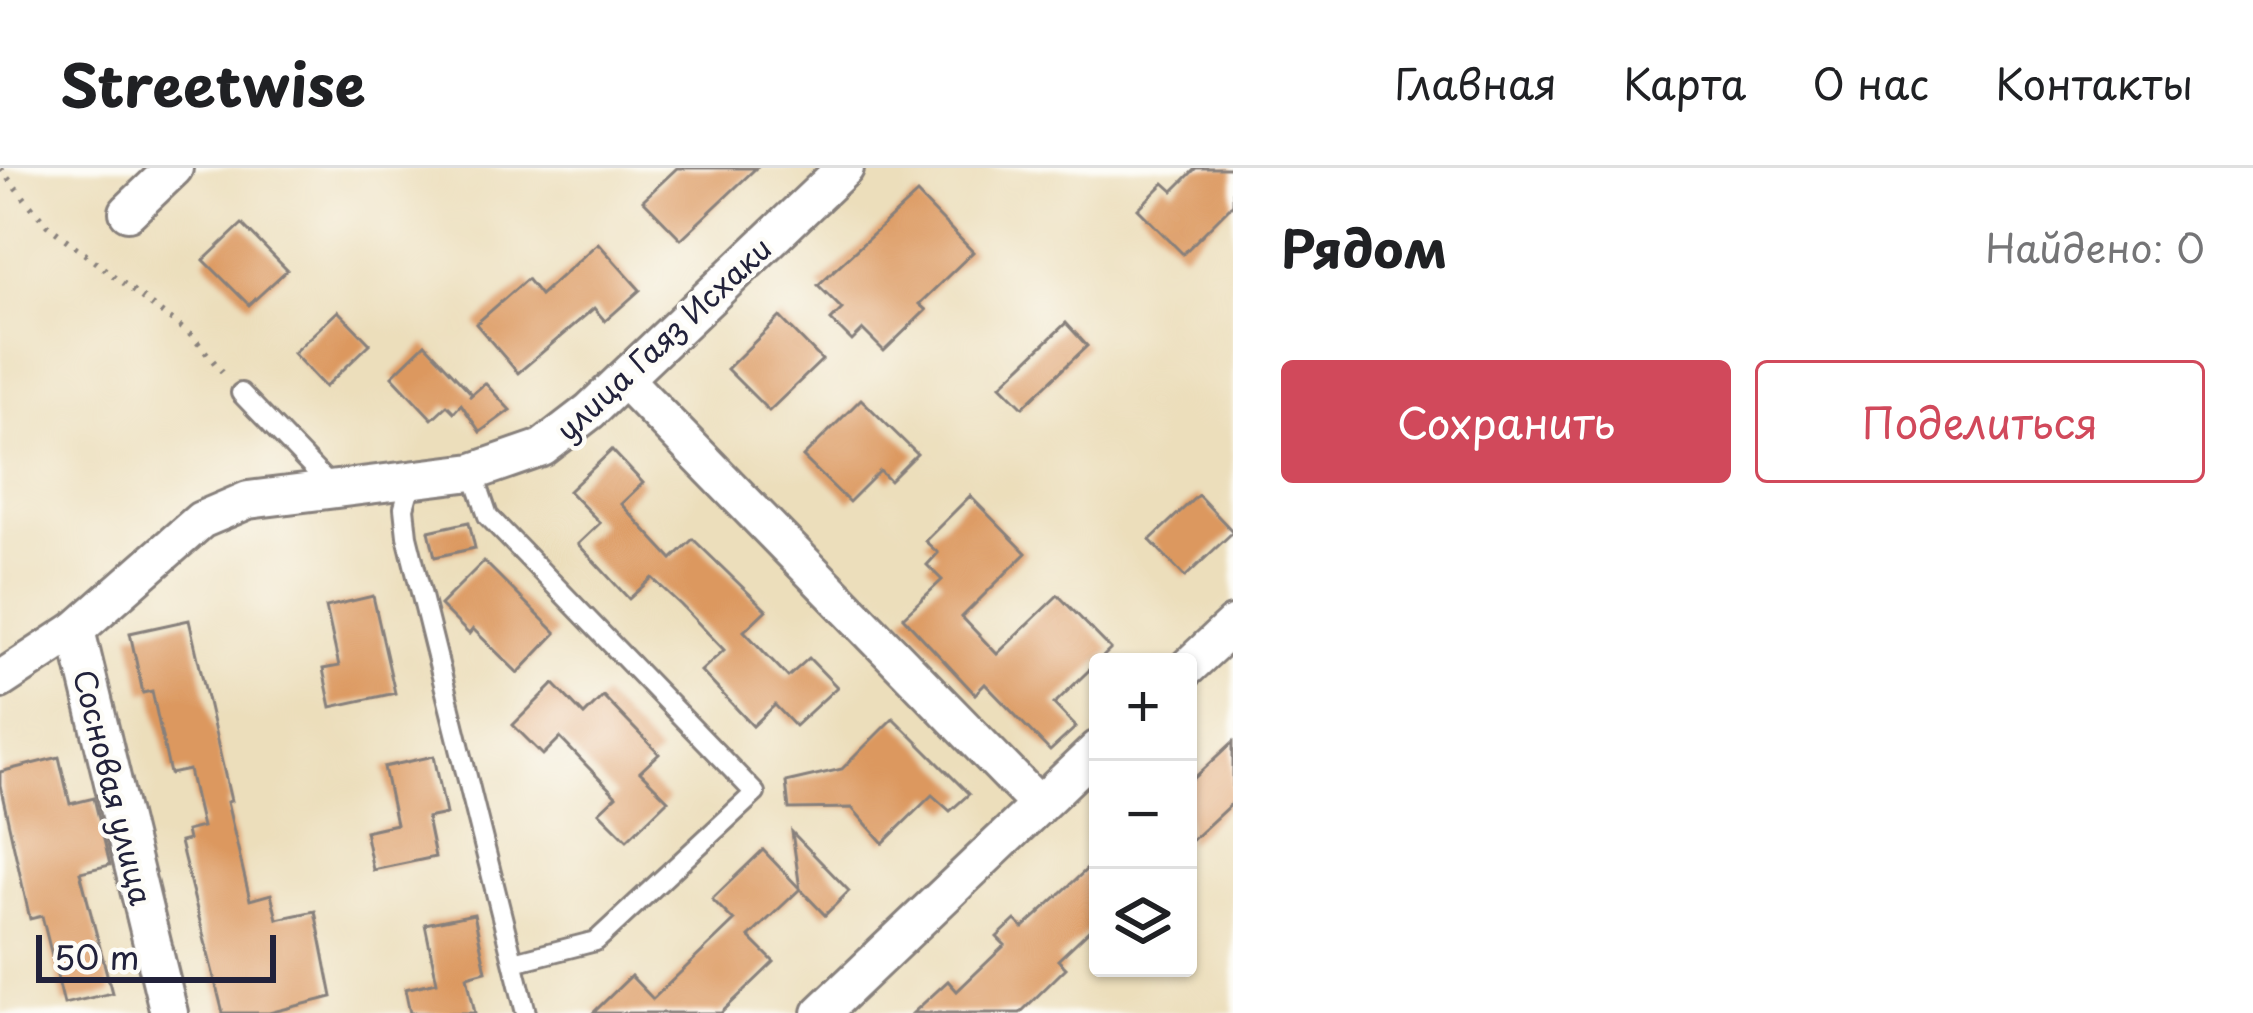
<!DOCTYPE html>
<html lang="ru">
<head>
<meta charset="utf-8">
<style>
	:root { --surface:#fff; --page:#f6f6f6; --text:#202124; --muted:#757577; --line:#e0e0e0; --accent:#d1495b }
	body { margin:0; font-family:"Playpen Sans",sans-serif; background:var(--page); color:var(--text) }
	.controls { position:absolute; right:36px; bottom:36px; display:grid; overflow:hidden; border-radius:12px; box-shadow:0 3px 9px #0004 }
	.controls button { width:108px; height:108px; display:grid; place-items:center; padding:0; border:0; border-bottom:3px solid var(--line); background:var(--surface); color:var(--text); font:60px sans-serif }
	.scale { position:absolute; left:36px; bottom:30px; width:240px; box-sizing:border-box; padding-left:12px; border:6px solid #22223b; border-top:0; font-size:33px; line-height:42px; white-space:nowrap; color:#22223b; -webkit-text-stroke:9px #fdfcf7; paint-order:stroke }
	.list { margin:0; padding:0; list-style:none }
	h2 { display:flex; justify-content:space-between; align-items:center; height:156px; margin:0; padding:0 48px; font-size:51px }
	h2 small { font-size:39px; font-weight:400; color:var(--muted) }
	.actions { display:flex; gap:24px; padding:36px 48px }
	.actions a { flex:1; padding:27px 0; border:3px solid var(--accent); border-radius:12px; text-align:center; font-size:42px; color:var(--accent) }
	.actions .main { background:var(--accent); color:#fff }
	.icon { flex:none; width:66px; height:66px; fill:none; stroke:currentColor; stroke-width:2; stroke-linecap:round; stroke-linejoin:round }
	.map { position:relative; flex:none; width:1233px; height:845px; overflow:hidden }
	header { display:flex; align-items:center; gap:72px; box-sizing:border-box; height:168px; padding:0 60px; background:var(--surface); border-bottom:3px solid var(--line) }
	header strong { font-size:57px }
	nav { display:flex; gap:66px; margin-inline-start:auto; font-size:42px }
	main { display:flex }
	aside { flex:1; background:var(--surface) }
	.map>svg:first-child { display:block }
	.building { fill:#dc985f }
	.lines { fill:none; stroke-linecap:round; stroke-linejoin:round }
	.lane-casing { stroke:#87807b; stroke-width:24 }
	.street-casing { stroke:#87807b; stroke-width:42 }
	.path { stroke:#87807b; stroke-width:6; stroke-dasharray:3 9; stroke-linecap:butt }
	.lane { stroke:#fff; stroke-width:18 }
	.street { stroke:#fff; stroke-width:36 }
	.labels { text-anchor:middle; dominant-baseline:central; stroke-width:9; stroke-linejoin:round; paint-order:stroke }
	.street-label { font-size:30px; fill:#22223b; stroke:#fdfcf7 }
</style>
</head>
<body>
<header>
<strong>Streetwise</strong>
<nav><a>Главная</a><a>Карта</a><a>О нас</a><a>Контакты</a></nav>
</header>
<main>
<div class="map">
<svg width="1233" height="845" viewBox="0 0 1233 845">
	<rect width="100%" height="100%" fill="#fdfcf7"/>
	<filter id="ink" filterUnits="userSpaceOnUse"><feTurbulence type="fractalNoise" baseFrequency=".00833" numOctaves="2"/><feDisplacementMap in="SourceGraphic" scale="24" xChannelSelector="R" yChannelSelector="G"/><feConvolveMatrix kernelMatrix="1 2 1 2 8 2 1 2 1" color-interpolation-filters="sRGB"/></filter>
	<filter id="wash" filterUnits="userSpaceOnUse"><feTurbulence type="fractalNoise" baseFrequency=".004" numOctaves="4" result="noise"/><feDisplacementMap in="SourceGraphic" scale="48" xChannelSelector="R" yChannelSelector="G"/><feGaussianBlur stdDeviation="2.7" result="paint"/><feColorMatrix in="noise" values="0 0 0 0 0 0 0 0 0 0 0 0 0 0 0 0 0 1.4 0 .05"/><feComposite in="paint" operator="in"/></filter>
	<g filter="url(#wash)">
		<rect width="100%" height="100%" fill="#ecdebb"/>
		<g id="blocks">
			<g class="building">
				<polygon points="677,0 756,0 681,71 643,32"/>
				<polygon points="1196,0 1233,0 1233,36 1183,86 1138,41 1164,15 1173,23"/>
				<polygon points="917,26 973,84 919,136 926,142 884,183 863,162 852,173 831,152 842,141 818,117"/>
				<polygon points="242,56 287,102 249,137 204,92"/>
				<polygon points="598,75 640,122 605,153 594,140 518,205 476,156 527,111 540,127"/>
				<polygon points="338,143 370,176 325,219 293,185"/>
				<polygon points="780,149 822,192 769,243 727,201"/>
				<polygon points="1066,155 1087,178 1023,239 1001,217"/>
				<polygon points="425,176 472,226 469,229 485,215 510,242 480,264 461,236 454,244 447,237 432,251 392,208"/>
				<polygon points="861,231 917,286 890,313 880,303 849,334 803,289"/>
				<polygon points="612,282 643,315 621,336 672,391 693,371 766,442 744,463 788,509 809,490 837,519 795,558 775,537 753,558 701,503 724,482 681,437 652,410 629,431 578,376 600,355 569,323"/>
				<polygon points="1198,327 1233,364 1185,409 1150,372"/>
				<polygon points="970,328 1026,385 962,449 997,486 1058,427 1111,481 1054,536 1076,559 1050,583 985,516 975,526 903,449 942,412 927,397 938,385 925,373"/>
				<polygon points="469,354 475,380 435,389 429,363"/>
				<polygon points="484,393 556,465 518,505 473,461 469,466 440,437"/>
				<polygon points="373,428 395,525 331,539 323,501 339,498 326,439"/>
				<polygon points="189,452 231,633 227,634 250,732 271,726 277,751 315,743 332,829 269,845 223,845 180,674 188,672 186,663 202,659 189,602 170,606 152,523 143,525 130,465"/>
				<polygon points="554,516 584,547 603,528 659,586 640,604 668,632 627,672 599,644 616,628 560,570 543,587 513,557"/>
				<polygon points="893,550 969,626 950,643 932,627 883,675 852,640 789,641 786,614 842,601"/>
				<polygon points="1233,574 1233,634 1188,676 1188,616"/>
				<polygon points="434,588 446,646 427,650 435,689 373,702 365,663 396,656 384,599"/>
				<polygon points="59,589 70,636 94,630 110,697 80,704 112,825 64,836 42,748 30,751 0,617 0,604"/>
				<polygon points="792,664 849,723 825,747 800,721"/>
				<polygon points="763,682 800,721 749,769 774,794 721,845 593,845 631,808 653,831 734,753 712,731"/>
				<polygon points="1098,691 1098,754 1058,792 1066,800 1020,845 913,845 948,813 957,823 1005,777 997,769 1015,752 1023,760"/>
				<polygon points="474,746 486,803 467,808 475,845 410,845 405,821 437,814 425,756"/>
			</g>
		</g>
	</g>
	<g filter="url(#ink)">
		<use href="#blocks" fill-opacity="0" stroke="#87807b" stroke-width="3"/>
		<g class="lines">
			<defs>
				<g id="lane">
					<polyline points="241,225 333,321"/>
					<polyline points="473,304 488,348 755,625 596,773 514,794"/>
					<polyline points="411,315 404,340 407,368 526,845"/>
				</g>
				<g id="street">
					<polyline points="128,44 174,0"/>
					<polyline points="624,211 1038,636"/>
					<polyline points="76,462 169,845"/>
					<polyline points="1188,499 1233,457"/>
					<polyline points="0,512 76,462 201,352 248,332 473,304 542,280 590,243 845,0"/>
					<polyline points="821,845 1098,581"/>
				</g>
			</defs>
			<use href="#lane" class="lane-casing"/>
			<use href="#street" class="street-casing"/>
			<polyline class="path" points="0,1 47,57 192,168 226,208"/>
			<use href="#lane" class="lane"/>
			<use href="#street" class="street"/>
		</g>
	</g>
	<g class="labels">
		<g class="street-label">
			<text transform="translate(663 170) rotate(-43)">улица Гаяз Исхаки</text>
			<text transform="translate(114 619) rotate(76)">Сосновая улица</text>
		</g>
	</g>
</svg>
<div class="controls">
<button>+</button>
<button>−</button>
<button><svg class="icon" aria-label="layers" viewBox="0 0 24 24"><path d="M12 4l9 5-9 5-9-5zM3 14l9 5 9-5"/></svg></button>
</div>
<div class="scale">50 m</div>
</div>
<aside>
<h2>Рядом<small>Найдено: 0</small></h2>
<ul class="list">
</ul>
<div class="actions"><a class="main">Сохранить</a><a>Поделиться</a></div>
</aside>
</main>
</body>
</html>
